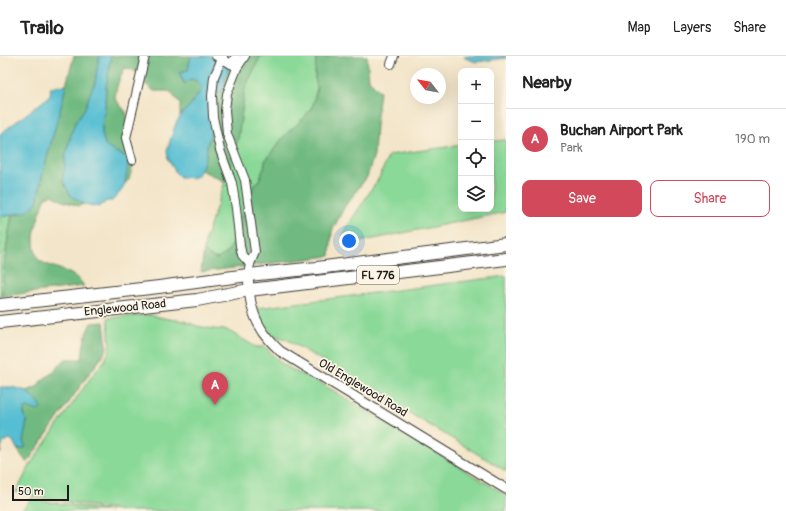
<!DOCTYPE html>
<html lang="en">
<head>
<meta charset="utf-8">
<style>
	:root { --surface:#fff; --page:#f6f6f6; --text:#222; --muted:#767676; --line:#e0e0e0; --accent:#d1495b }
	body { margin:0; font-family:Pangolin,sans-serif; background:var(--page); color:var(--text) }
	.controls { position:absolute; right:12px; top:12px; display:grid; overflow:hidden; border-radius:8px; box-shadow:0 4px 16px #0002 }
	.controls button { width:36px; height:36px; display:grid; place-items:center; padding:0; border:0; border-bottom:1px solid var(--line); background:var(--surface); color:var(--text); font:20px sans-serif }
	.compass { position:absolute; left:410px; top:12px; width:36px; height:36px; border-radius:50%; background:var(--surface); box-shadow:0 4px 16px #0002; rotate:301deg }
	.scale { position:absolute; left:12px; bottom:10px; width:57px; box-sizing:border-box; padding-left:4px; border:2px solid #1c1c1c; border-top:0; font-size:11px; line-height:14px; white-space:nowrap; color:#1c1c1c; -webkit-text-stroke:3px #fcf5e5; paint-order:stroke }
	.you { position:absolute; left:349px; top:185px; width:14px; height:14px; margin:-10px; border:3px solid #fff; border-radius:50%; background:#1a73e8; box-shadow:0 0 0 6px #1a73e833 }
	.badge { display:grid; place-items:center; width:26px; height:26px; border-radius:50%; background:var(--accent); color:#fff; font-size:13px; font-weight:700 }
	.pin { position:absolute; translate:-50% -33px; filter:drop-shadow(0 1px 2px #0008) }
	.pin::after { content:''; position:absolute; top:21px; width:14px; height:12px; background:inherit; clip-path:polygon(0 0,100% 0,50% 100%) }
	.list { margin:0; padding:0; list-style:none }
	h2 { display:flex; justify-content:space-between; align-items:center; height:52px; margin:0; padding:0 16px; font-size:17px }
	h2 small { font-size:13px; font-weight:400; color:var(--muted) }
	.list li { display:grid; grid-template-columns:26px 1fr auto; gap:12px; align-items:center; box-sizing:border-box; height:60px; padding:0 16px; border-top:1px solid var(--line) }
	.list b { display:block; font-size:15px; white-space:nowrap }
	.list p { margin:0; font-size:13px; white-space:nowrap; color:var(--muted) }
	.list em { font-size:13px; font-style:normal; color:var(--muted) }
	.actions { display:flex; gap:8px; padding:12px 16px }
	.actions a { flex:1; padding:9px 0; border:1px solid var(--accent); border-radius:8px; text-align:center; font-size:14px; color:var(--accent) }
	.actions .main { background:var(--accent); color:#fff }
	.icon { flex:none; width:22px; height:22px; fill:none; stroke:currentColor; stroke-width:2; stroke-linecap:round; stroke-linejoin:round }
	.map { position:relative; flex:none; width:506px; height:455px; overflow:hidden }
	header { display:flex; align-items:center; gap:24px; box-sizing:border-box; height:56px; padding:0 20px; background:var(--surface); border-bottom:1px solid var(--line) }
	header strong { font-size:19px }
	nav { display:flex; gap:22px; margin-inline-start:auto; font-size:14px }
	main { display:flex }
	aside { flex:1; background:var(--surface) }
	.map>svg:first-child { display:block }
	.green { fill:#8ad998; stroke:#537a5a }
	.forest { fill:#6fb980; stroke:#466a4e }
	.water { fill:#55bed2; stroke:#386d77 }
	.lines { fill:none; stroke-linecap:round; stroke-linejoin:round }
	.minor-casing { stroke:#3c3a36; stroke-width:10 }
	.tertiary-casing { stroke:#3c3a36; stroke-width:11 }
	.primary-casing { stroke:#3c3a36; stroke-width:14 }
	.minor { stroke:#fff; stroke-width:8 }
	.tertiary { stroke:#fff; stroke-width:9 }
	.primary { stroke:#fff; stroke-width:12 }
	.labels { text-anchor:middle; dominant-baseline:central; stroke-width:3.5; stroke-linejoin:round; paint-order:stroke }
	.shield { fill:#fcf5e5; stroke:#5f5d58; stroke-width:1 }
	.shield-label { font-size:11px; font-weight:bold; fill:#1c1c1c }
	.street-label { font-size:12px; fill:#1c1c1c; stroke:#fcf5e5 }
</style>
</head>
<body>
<header>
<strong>Trailo</strong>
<nav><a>Map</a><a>Layers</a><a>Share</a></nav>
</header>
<main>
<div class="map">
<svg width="506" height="455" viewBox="0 0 506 455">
	<rect width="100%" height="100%" fill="#fcf5e5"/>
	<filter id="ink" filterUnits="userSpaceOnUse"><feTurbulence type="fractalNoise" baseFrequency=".025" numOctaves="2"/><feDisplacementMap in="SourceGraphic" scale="8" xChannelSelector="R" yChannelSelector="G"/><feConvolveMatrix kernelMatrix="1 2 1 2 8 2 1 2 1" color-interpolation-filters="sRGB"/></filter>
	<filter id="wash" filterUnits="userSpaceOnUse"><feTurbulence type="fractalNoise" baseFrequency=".012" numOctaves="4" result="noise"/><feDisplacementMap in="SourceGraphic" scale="16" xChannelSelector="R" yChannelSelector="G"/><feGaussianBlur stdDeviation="0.9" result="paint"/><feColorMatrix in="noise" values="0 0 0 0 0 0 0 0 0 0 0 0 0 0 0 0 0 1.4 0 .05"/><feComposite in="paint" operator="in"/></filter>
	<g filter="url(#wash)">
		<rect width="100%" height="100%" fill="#f3e5c9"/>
		<g class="green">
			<polygon points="261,0 316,0 315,22 317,32 313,49 305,61 285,79 265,105 264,112 259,124 253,131 237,182 227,197 217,203 210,200 204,194 205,184 223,132 228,110 238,83 245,32 256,9"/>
			<polygon points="506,84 506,156 349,188 343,180 348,169 379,122 389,99 461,89 461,153 491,153 491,85"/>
			<path d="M12,159C9,174 7,188 5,203C3,214 3,229 2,240L0,241V161Z"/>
			<polygon points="506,220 506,415 286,283 271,279 262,265 257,252"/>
			<polygon points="150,259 168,263 184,265 197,270 213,273 227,274 256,291 265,291 281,307 300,318 314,323 506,439 506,455 123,455 33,440 16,436 32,406 89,324 105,304 110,293 108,262 131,260"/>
			<polygon points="31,443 110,455 21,455"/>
		</g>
		<g class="forest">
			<path d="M74,0H100L98,6L95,27L91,35L85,52L75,67L71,79L65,101V111L63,119V125L71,140L84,148L79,150L63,145L52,139L46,141C42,152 37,164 35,175C33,183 34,199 40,205C54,213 76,215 84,230L2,240C3,229 3,214 5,203C7,188 9,174 12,159L26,156L37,146L43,116L62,47L66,29Z"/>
			<path d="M110,0H191L188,14L179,16L184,27L190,23C197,23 199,27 201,34L189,51L184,55L180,60V48L170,35H154L142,25L138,17L131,13L125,12C119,22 116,31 115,43L126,56L134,107L129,123L124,129V100L108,92L105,89L102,78V67L105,52L106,31L109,14V8L111,5Z"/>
			<polygon points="226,0 261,0 256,9 245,32 238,83 234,92 231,107 228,110 224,125 201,114 206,100 207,90 213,69 215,43 218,37 225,29 225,22 228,16"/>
			<polygon points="316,0 367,0 369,24 380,35 376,69 374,99 367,121 345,150 332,175 330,200 201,216 204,194 210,200 217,203 227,197 237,182 240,164 248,140 259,124 264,112 265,105 285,79 305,61 313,49 317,32 315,22"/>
			<path d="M104,266L107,292L102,301L86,322L27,407L17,393H21L27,365L24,358V352H29L34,354L40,348L33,342L27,335L37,331L42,324L55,315L58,310L66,303H82C83,290 85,279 91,267Z"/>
		</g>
		<g class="water">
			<path d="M100,0H110L111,5L109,8V14L106,31L105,52L102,67V78L105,88L108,92L124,100L128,104C128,111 126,124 124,130C122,135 116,141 112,145H107L99,151L84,148L71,140L63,125V119L65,111V101L71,79L75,67L85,52L91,35L95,27L98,6Z"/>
			<path d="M191,0H226L228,16L225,22L224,33L218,37L215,43L213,69L207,90L206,100L201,114L198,119L192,122L180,121L176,117L168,103L167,94L176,67L184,55L189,51L201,34C199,27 197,23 190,23L185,28L179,16L188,14Z"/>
			<polygon points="464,0 506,0 506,2 476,6 465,2"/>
			<polygon points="66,29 62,47 43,116 37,146 32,152 26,156 0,161 0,78 50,40 51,31"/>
			<path d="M0,331H12L27,335L33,342L40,348L41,353L38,355L29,352L24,353V358L27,365L23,386L25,389V392L21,393H17L13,385L10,383C5,384 3,387 1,392L2,395L1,397H0Z"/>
		</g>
	</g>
	<g filter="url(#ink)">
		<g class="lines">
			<defs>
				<g id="minor">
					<polyline points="216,0 237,11"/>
					<polyline points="223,0 214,21 212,40 213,61 220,94 232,127 236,152 240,190 242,199 250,208"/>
					<polyline points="245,0 237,12 227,38 225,54 227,78 245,124 255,196 250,208 248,219"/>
					<polyline points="231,8 236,0"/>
					<polyline points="391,8 394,0"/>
					<polyline points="132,104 126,82 145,0"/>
				</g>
				<path id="tertiary" d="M248,219C249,230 249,240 252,251C256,268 267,283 280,295L506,433"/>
				<g id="primary">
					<polyline points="0,249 159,231 248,219 317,212 506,188"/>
					<polyline points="0,266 197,244 249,234 506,203"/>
				</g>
			</defs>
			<use href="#minor" class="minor-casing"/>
			<use href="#tertiary" class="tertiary-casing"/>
			<use href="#primary" class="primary-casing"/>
			<use href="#minor" class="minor"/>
			<use href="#tertiary" class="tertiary"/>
			<use href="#primary" class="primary"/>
		</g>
	</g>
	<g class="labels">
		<rect class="shield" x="357" y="210" width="42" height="18" rx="3"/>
		<g class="shield-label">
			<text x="378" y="219">FL 776</text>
		</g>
		<g class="street-label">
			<text transform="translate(125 252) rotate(-6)">Englewood Road</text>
			<text transform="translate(363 332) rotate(31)">Old Englewood Road</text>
		</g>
	</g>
</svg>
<div class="controls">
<button>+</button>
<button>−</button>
<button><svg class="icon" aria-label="locate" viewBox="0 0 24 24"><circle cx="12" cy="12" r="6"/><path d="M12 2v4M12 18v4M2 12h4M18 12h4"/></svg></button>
<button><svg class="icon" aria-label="layers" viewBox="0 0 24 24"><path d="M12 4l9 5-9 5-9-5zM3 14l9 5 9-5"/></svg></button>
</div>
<svg class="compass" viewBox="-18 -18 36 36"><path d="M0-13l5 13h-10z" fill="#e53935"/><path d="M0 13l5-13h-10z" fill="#767676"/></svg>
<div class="scale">50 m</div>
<div class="you"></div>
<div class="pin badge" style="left:215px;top:349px">A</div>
</div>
<aside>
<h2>Nearby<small></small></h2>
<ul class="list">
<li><span class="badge">A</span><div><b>Buchan Airport Park</b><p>Park</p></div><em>190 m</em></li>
</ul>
<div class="actions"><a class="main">Save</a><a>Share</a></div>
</aside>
</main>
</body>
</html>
